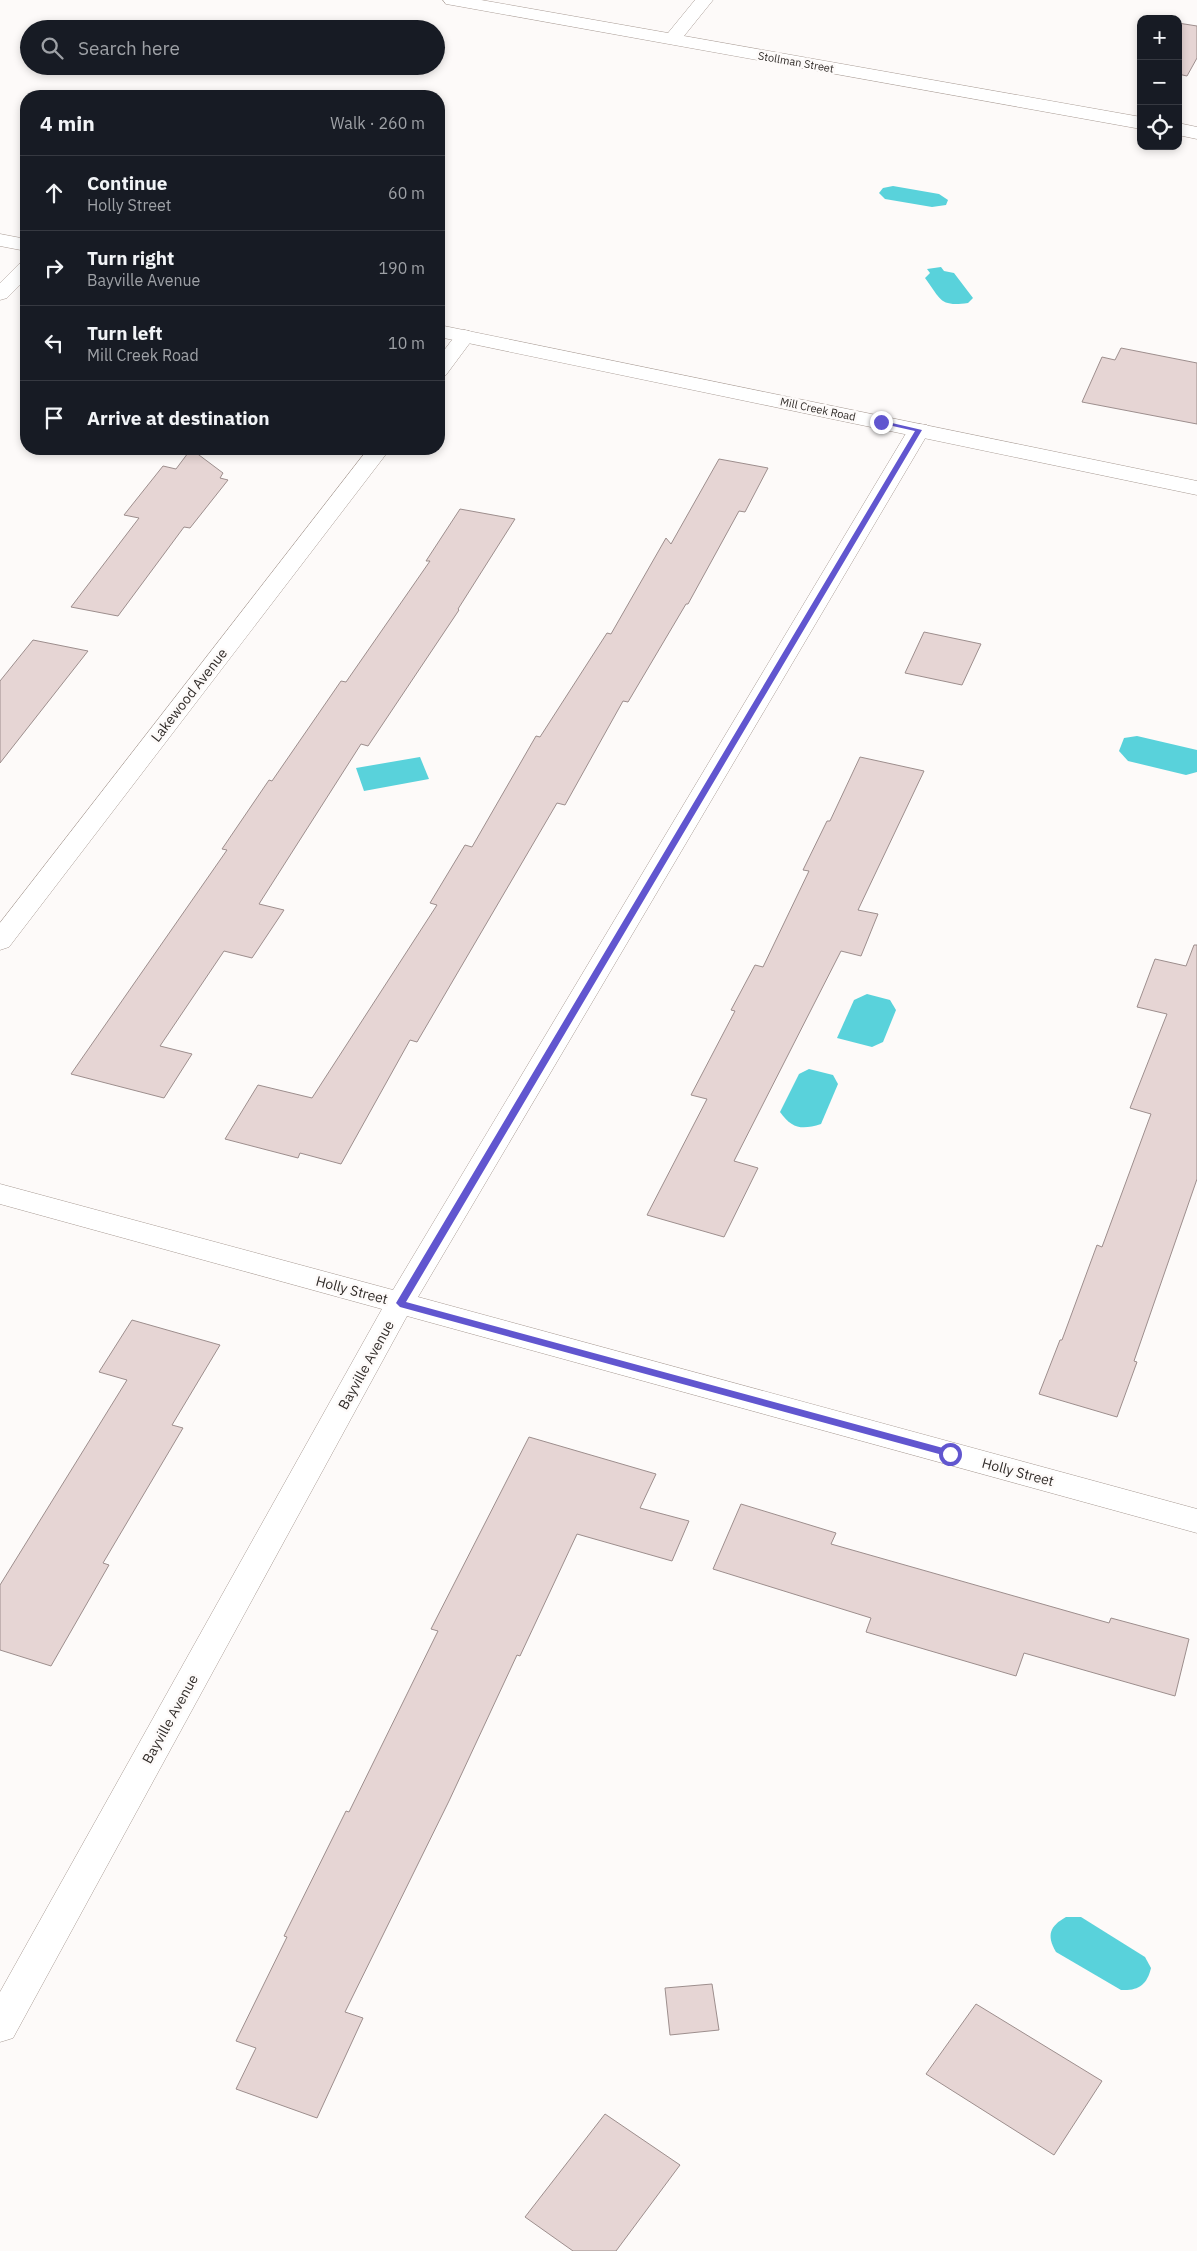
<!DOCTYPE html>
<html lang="en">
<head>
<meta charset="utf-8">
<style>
	:root { --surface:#171b24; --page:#242831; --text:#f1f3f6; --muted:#9ea1a6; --line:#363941 }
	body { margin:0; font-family:"IBM Plex Sans",sans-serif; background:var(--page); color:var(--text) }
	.controls { position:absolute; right:15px; top:15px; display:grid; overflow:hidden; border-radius:10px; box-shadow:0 2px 8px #0003 }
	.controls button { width:45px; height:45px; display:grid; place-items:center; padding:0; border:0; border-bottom:1px solid var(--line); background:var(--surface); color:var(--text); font:25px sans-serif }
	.stop { position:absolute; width:15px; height:15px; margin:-11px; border:4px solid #6156cf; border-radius:50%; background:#fff }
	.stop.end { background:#6156cf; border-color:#fff; box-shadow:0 1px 5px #0008 }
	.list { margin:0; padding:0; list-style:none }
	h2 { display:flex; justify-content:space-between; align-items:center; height:65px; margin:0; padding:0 20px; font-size:21px }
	h2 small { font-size:16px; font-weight:400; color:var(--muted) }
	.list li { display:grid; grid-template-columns:32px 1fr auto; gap:15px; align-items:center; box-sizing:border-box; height:75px; padding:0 20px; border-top:1px solid var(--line) }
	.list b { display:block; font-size:19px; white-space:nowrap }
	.list p { margin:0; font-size:16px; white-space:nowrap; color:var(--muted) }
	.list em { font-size:16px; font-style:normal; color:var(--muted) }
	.icon { flex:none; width:28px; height:28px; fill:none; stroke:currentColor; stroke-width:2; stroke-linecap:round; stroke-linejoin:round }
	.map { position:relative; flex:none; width:1197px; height:2251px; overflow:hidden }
	.search { position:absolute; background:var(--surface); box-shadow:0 2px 8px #0003; left:20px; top:20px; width:425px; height:55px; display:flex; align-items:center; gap:12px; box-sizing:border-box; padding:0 18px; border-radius:28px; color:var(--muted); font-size:19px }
	.panel { position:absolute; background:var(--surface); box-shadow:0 2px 8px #0003; left:20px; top:90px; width:425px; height:365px; border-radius:20px }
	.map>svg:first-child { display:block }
	.water { fill:#59d2db }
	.building { fill:#e6d5d4; stroke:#9d8e8d }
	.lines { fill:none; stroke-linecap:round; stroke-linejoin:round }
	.minor-casing { stroke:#a89b94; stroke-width:1 }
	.tertiary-casing { stroke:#a89b94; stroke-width:1 }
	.minor { fill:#fff; fill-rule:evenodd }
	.tertiary { fill:#fff; fill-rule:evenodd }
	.route { fill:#6156cf }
	.labels { text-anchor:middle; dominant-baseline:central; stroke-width:5; stroke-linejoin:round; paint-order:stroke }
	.far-street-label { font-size:11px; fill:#312c29; stroke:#fdfaf9 }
	.street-label { font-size:14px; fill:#312c29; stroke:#fdfaf9 }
</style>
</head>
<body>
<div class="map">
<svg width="1197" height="2251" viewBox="0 0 1197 2251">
	<rect width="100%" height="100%" fill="#fdfaf9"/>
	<g class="water">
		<polygon points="893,186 939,194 948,200 946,205 932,207 885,199 879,193 883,188"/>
		<path d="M941,267L944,271L954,273L973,298L968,303C939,307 941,299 925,278L930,273L927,269Z"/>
		<polygon points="1137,736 1197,750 1197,772 1186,775 1128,761 1119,751 1124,738"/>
		<polygon points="420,757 429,779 364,791 356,768"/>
		<polygon points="867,994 890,1000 896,1010 883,1042 872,1047 837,1038 854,1000"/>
		<path d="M809,1069L833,1075L838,1084L821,1124C802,1130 792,1129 780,1112L799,1074Z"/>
		<path d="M1066,1917H1081L1145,1957L1151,1968C1147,1985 1138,1991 1121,1990L1056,1952C1046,1935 1050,1926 1066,1917Z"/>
	</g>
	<g class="building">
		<polygon points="1178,23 1197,26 1197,58 1187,76 1178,74"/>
		<polygon points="1121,348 1197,363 1197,424 1082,402 1102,357 1115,360"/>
		<polygon points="191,449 223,473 220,478 228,480 190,528 184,527 118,616 71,607 139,518 124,515 163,466 176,469"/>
		<polygon points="719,459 768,468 745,512 739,511 688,604 686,604 628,702 623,701 565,805 557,803 417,1042 410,1040 341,1164 300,1153 298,1158 225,1139 258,1085 312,1098 437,905 430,903 465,845 472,847 536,736 540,737 607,633 611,634 666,538 671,544"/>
		<polygon points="460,509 515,519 458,609 459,610 368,746 361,744 259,904 284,910 252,958 224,951 160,1046 192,1054 164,1098 71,1074 227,850 222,849 269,780 272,781 341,681 346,682 430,561 426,561"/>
		<polygon points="924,632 981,644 962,685 905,673"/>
		<polygon points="33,640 88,651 0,763 0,681"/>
		<polygon points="860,757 924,771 858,910 878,914 861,956 841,951 734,1161 758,1168 724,1237 647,1215 707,1099 691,1095 735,1011 731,1010 755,965 763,967 809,871 803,870 827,821 830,821"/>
		<polygon points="1194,945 1197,945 1197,1179 1134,1361 1137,1362 1117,1417 1039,1394 1060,1340 1062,1340 1097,1245 1102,1247 1151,1114 1130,1108 1167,1014 1137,1007 1155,959 1186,966"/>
		<polygon points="132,1320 220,1345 172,1425 183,1428 103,1563 109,1565 51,1666 0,1650 0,1585 127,1380 99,1372"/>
		<polygon points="529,1437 656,1474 640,1508 689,1521 672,1561 577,1534 520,1656 517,1655 449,1801 345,2012 363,2018 317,2118 236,2089 256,2048 236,2041 287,1937 284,1936 346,1811 349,1812 438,1631 431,1629"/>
		<polygon points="741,1504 836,1533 831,1544 1109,1623 1111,1618 1189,1639 1175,1696 1024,1653 1016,1676 866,1632 871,1618 713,1569"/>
		<polygon points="712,1984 719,2030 670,2035 665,1988"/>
		<polygon points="976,2004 1102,2081 1054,2155 926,2074"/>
		<polygon points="605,2114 680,2165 616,2251 573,2251 525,2217"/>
	</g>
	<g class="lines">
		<defs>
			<g id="minor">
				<polygon points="443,0 481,0 668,33 695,0 713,0 684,36 1141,117 1141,129 452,5 446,4"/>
				<polygon points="1178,123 1197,127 1197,139 1178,135"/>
				<polygon points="26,262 26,279 7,298 0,300 0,283 19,264"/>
				<polygon points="465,330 472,332 475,336 446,375 439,377 439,357 458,332"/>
				<polygon points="919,424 927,425 930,430 418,1297 1197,1509 1197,1533 407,1316 13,2038 0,2042 0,1992 382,1309 0,1204 0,1184 393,1290 908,430 911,425"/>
				<polygon points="368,449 390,449 9,947 0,950 0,923"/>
			</g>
			<g id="tertiary">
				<polygon points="0,234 26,239 26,251 0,246"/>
				<polygon points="439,325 1197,481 1197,495 439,337"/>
			</g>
		</defs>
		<use href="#minor" class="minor-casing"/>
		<use href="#tertiary" class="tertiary-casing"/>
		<use href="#minor" class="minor"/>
		<use href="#tertiary" class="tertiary"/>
	</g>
	<polygon class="route" points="879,420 922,430 406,1302 954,1451 955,1454 950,1457 400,1307 396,1303 915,431 879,423"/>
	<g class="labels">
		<g class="far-street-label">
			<text transform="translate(796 62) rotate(10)">Stollman Street</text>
			<text transform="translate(818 409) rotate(12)">Mill Creek Road</text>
		</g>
		<g class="street-label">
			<text transform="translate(189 695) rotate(-52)">Lakewood Avenue</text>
			<text transform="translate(352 1290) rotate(15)">Holly Street</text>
			<text transform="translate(366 1365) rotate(-61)">Bayville Avenue</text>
			<text transform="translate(1018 1472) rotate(15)">Holly Street</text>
			<text transform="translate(170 1719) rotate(-61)">Bayville Avenue</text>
		</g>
	</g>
</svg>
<div class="controls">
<button>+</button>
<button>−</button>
<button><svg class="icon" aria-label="locate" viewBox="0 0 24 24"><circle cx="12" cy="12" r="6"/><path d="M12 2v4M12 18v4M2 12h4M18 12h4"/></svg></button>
</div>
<div class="stop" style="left:950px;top:1454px"></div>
<div class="stop end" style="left:881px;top:422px"></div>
<div class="search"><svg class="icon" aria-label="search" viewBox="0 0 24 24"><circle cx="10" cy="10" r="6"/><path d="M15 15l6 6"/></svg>Search here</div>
<section class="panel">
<h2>4 min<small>Walk · 260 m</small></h2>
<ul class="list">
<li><svg class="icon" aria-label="ahead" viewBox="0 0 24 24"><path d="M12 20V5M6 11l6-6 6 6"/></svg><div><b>Continue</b><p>Holly Street</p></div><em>60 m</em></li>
<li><svg class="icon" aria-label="right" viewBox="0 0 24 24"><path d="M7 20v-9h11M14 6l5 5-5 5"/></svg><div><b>Turn right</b><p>Bayville Avenue</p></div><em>190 m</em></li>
<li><svg class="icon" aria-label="left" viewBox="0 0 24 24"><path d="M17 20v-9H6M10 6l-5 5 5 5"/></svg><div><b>Turn left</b><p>Mill Creek Road</p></div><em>10 m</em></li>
<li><svg class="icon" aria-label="arrive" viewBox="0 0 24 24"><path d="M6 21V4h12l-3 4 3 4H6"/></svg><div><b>Arrive at destination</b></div></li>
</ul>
</section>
</div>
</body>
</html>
